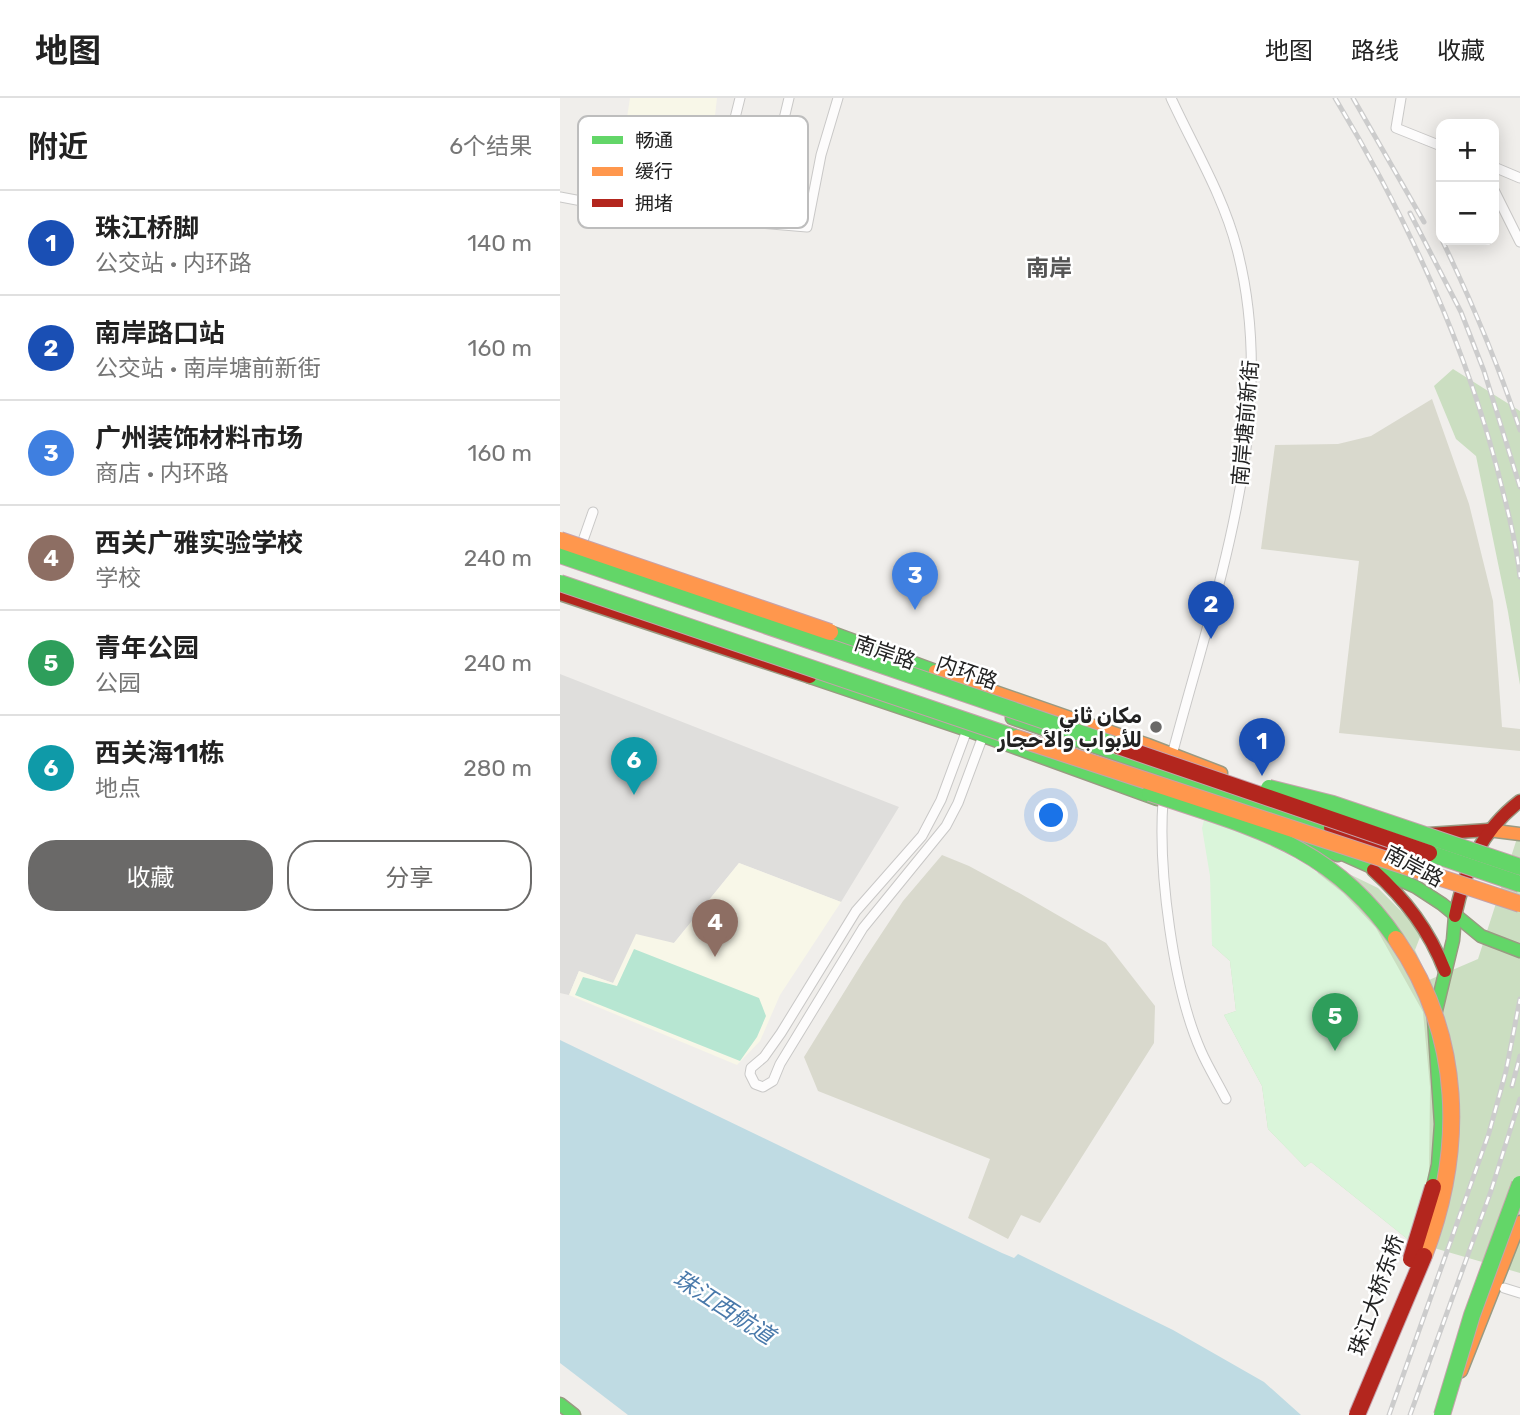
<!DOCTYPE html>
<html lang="zh">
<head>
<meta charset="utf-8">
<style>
	:root { --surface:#fff; --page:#f2f2f2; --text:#222; --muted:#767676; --line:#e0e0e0; --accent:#6a6968 }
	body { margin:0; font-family:Rubik,Cairo,"Noto Sans SC",sans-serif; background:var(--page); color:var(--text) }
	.controls { position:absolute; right:21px; top:21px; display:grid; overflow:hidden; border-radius:14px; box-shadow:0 4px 18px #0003 }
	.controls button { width:63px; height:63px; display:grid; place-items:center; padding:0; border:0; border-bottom:2px solid var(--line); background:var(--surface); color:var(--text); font:35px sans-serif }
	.you { position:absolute; left:492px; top:718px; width:24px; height:24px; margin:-18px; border:5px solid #fff; border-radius:50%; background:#1a73e8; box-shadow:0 0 0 10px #1a73e833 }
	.badge { display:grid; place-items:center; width:46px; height:46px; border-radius:50%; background:var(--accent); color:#fff; font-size:23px; font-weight:700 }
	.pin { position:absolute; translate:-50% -58px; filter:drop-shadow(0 2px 4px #0008) }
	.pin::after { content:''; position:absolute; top:37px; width:24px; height:21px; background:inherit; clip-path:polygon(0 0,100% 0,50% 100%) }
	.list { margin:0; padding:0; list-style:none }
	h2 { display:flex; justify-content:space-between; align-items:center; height:91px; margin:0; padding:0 28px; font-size:30px }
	h2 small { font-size:23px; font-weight:400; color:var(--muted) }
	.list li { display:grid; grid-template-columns:46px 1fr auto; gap:21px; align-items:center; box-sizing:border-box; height:105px; padding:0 28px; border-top:2px solid var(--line) }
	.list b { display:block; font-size:26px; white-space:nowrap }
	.list p { margin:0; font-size:23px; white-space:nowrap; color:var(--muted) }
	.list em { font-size:23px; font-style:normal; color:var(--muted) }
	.actions { display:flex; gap:14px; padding:21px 28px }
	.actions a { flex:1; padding:16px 0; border:2px solid var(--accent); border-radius:28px; text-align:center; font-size:24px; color:var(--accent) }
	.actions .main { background:var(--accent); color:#fff }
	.map { position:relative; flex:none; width:960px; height:1317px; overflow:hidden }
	header { display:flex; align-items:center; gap:42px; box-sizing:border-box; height:98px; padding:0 35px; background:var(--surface); border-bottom:2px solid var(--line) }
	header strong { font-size:33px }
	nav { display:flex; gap:38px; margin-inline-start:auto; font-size:24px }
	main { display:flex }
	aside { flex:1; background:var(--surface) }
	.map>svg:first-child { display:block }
	.residential { fill:#dfdedc }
	.education { fill:#f8f7e8 }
	.construction { fill:#d9d9cd }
	.forest { fill:#cbdec1 }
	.park { fill:#daf5da }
	.pitch { fill:#b7e6d2 }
	.water { fill:#bfdbe3 }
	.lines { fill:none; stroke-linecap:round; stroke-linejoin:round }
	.street-casing { stroke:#c9c8c7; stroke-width:11 }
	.fast-casing { stroke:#999a82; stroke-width:15 }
	.slow-casing { stroke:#999a82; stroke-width:15 }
	.jam-casing { stroke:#999a82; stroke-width:15 }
	.street { stroke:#fdfcfc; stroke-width:9 }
	.fast { stroke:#63d668; stroke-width:12 }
	.slow { stroke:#ff974d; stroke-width:12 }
	.jam { stroke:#b3261e; stroke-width:12 }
	.rail-casing { stroke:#ccc; stroke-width:5 }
	.rail { stroke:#fff; stroke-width:2.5; stroke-dasharray:8; stroke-linecap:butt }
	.fast-bridge-casing { stroke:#c5a2ac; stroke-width:18; stroke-linecap:butt }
	.slow-bridge-casing { stroke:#c5a2ac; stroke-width:18; stroke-linecap:butt }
	.jam-bridge-casing { stroke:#c5a2ac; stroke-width:18; stroke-linecap:butt }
	.fast-bridge { stroke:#63d668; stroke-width:16 }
	.slow-bridge { stroke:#ff974d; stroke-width:16 }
	.jam-bridge { stroke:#b3261e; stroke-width:16 }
	.poi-dot { fill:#6a6968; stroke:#fff; stroke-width:2.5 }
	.labels { text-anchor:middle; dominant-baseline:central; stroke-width:5; stroke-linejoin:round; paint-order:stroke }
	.street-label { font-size:21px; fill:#222; stroke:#fff }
	.poi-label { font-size:21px; font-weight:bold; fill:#222; stroke:#fff; text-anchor:end }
	.neighbourhood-label { font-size:23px; font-weight:bold; fill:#555; stroke:#fff }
	.water-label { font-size:23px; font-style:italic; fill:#4a7aab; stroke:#fff }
	.key { fill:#fff; stroke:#bdbdbd; stroke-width:2 }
	.key-label { font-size:19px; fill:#222 }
</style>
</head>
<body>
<header>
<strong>地图</strong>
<nav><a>地图</a><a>路线</a><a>收藏</a></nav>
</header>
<main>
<aside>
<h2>附近<small>6个结果</small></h2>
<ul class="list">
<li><span class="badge" style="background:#1a4fb4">1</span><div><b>珠江桥脚</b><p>公交站 · 内环路</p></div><em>140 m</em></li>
<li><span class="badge" style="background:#1a4fb4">2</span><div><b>南岸路口站</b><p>公交站 · 南岸塘前新街</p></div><em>160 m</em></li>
<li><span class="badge" style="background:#3f7fe0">3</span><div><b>广州装饰材料市场</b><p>商店 · 内环路</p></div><em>160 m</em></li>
<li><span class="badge" style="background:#8d6e63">4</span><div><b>西关广雅实验学校</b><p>学校</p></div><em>240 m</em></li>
<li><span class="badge" style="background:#2e9e5b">5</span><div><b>青年公园</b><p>公园</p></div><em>240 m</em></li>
<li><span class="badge" style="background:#0f9aa8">6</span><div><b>西关海11栋</b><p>地点</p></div><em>280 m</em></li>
</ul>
<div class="actions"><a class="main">收藏</a><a>分享</a></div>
</aside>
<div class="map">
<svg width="960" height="1317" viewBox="0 0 960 1317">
	<rect width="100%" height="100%" fill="#f0eeeb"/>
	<polygon class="residential" points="0,576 339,709 281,804 179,765 114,845 53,885 19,873 9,897 0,895"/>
	<g class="education">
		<polygon points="70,0 157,0 148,78 60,66"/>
		<polygon points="179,765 281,804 220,897 200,943 177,967 9,897 19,873 53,885 76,836 114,845"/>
	</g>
	<g class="construction">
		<polygon points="872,301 909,406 933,503 942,629 960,631 960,653 779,635 799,463 701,451 715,347 778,346 811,338"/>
		<polygon points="382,757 409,768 461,796 546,845 595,908 594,945 480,1125 461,1117 448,1141 408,1120 430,1061 258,993 244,959 304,862 343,803"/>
	</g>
	<g class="forest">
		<polygon points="893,271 960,313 960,587 948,514 916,358 896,341 874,288"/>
		<polygon points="960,731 960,1175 850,1143 751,1064 745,1069 708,1031 702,988 664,917 676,913 670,863 652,847 772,803 748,756 818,790 862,834 855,852 869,882 918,861"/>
	</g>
	<polygon class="park" points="644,722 689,737 723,754 750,769 783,795 816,830 863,914 870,989 869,1077 850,1143 751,1064 745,1069 708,1031 702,988 664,917 676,913 670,863 652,847 650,778 642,730"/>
	<polygon class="pitch" points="74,851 199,900 206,918 197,939 180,963 15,897 23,879 57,888"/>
	<polygon class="water" points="0,942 442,1155 454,1160 458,1156 613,1232 704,1284 741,1317 68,1317 0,1265"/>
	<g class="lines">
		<defs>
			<g id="street">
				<polyline points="180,0 165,60 211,70"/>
				<path d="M611,0C634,50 663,97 677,151C721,320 655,494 612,657"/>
				<polyline points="841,0 836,30 881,48"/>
				<polyline points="934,69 960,80"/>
				<polyline points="934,92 960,144"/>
				<polyline points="0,99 138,125 199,125 247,129 261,57 278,0"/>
				<polyline points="199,125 229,0"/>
				<polyline points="20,451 33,414"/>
				<polyline points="407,632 381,702 362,738 296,813 221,935 204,959 191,970 190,976 195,986 203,989 213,983 220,966 303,830 386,728 398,705 423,638"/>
				<path d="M603,703C598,772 613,890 641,953C648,969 658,985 666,1001"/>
				<polyline points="944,1190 960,1195"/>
			</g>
			<g id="fast">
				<polyline points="270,534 381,575"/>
				<polyline points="250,579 407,632 597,701"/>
				<polyline points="452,620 770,730"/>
				<polyline points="738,745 778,757"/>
				<polyline points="769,750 856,789 882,806 921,838 960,853"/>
				<polyline points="873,1089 878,1067 881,1026 874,921 893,842 895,818"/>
				<polyline points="0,1306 14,1317"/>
			</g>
			<g id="slow">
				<polyline points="375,573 588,647 661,675"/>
				<polyline points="928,732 960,736"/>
				<polyline points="901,1273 960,1124"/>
			</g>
			<g id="jam">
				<polyline points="0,496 250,579"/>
				<polyline points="770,730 851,757 871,760"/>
				<polyline points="869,736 928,732"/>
				<path d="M813,772C846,802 869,832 885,873"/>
				<path d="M895,818C905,771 921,733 960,703"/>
			</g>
		</defs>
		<use href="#street" class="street-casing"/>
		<use href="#fast" class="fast-casing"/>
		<use href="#slow" class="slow-casing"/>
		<use href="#jam" class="jam-casing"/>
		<use href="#street" class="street"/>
		<use href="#fast" class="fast"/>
		<use href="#slow" class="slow"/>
		<use href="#jam" class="jam"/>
		<defs>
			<g id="rail">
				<path d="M775,0C845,116 902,238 937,370C946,406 956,442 960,479"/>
				<polyline points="793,0 864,124"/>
				<polyline points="850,115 901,214 924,273 960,389"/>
				<path d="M882,142C912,204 938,266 960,332"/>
				<polyline points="952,988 960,958"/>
				<polyline points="829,1317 929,1035 946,973 960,901"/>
				<polyline points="850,1317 931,1093 960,1001"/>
			</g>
		</defs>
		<use href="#rail" class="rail-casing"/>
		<use href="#rail" class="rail"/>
		<defs>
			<g id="fast-bridge">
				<polyline points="0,457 558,648"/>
				<polyline points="0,485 457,640"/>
				<polyline points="709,690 773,706 960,769"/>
				<path d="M590,695C691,729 772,747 836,841"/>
				<polyline points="869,755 960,786"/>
				<polyline points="882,1317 912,1217 960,1086"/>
			</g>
			<g id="slow-bridge">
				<polyline points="0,442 270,534"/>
				<polyline points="457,640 960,806"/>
				<path d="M836,841C903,938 905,1051 864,1158"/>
			</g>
			<g id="jam-bridge">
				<polyline points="558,648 869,755"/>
				<polyline points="851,1161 873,1089"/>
				<polyline points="797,1317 864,1158"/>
			</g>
		</defs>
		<use href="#fast-bridge" class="fast-bridge-casing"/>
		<use href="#slow-bridge" class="slow-bridge-casing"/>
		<use href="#jam-bridge" class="jam-bridge-casing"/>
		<use href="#fast-bridge" class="fast-bridge"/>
		<use href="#slow-bridge" class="slow-bridge"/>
		<use href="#jam-bridge" class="jam-bridge"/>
	</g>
	<circle class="poi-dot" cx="596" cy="629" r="7"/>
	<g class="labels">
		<g class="street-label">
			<text transform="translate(685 325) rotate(-85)">南岸塘前新街</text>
			<text transform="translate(325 554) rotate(19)">南岸路</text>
			<text transform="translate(407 574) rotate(19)">内环路</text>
			<text transform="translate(854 768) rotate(28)">南岸路</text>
			<text transform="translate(816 1197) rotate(-71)">珠江大桥东桥</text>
		</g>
		<g class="poi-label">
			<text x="582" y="617">مكان ثاني<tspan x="582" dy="24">للأبواب والأحجار</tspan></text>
		</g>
		<g class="neighbourhood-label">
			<text x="489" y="170">南岸</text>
		</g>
		<g class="water-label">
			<text transform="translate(164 1209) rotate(33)">珠江西航道</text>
		</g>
	</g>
	<rect x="18" y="18" width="230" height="112" rx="10" class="key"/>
	<rect x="32" y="38" width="31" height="8" fill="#63d668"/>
	<rect x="32" y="69" width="31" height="9" fill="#ff974d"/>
	<rect x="32" y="101" width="31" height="8" fill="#b3261e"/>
	<g class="key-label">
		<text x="75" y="49">畅通</text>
		<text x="75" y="80">缓行</text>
		<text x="75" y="112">拥堵</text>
	</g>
</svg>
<div class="controls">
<button>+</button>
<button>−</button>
</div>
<div class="you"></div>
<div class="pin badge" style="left:702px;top:678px;background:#1a4fb4">1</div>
<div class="pin badge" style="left:651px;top:541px;background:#1a4fb4">2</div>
<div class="pin badge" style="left:355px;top:512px;background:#3f7fe0">3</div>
<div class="pin badge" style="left:155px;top:859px;background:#8d6e63">4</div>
<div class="pin badge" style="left:775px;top:953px;background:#2e9e5b">5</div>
<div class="pin badge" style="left:74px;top:697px;background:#0f9aa8">6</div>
</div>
</main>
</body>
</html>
